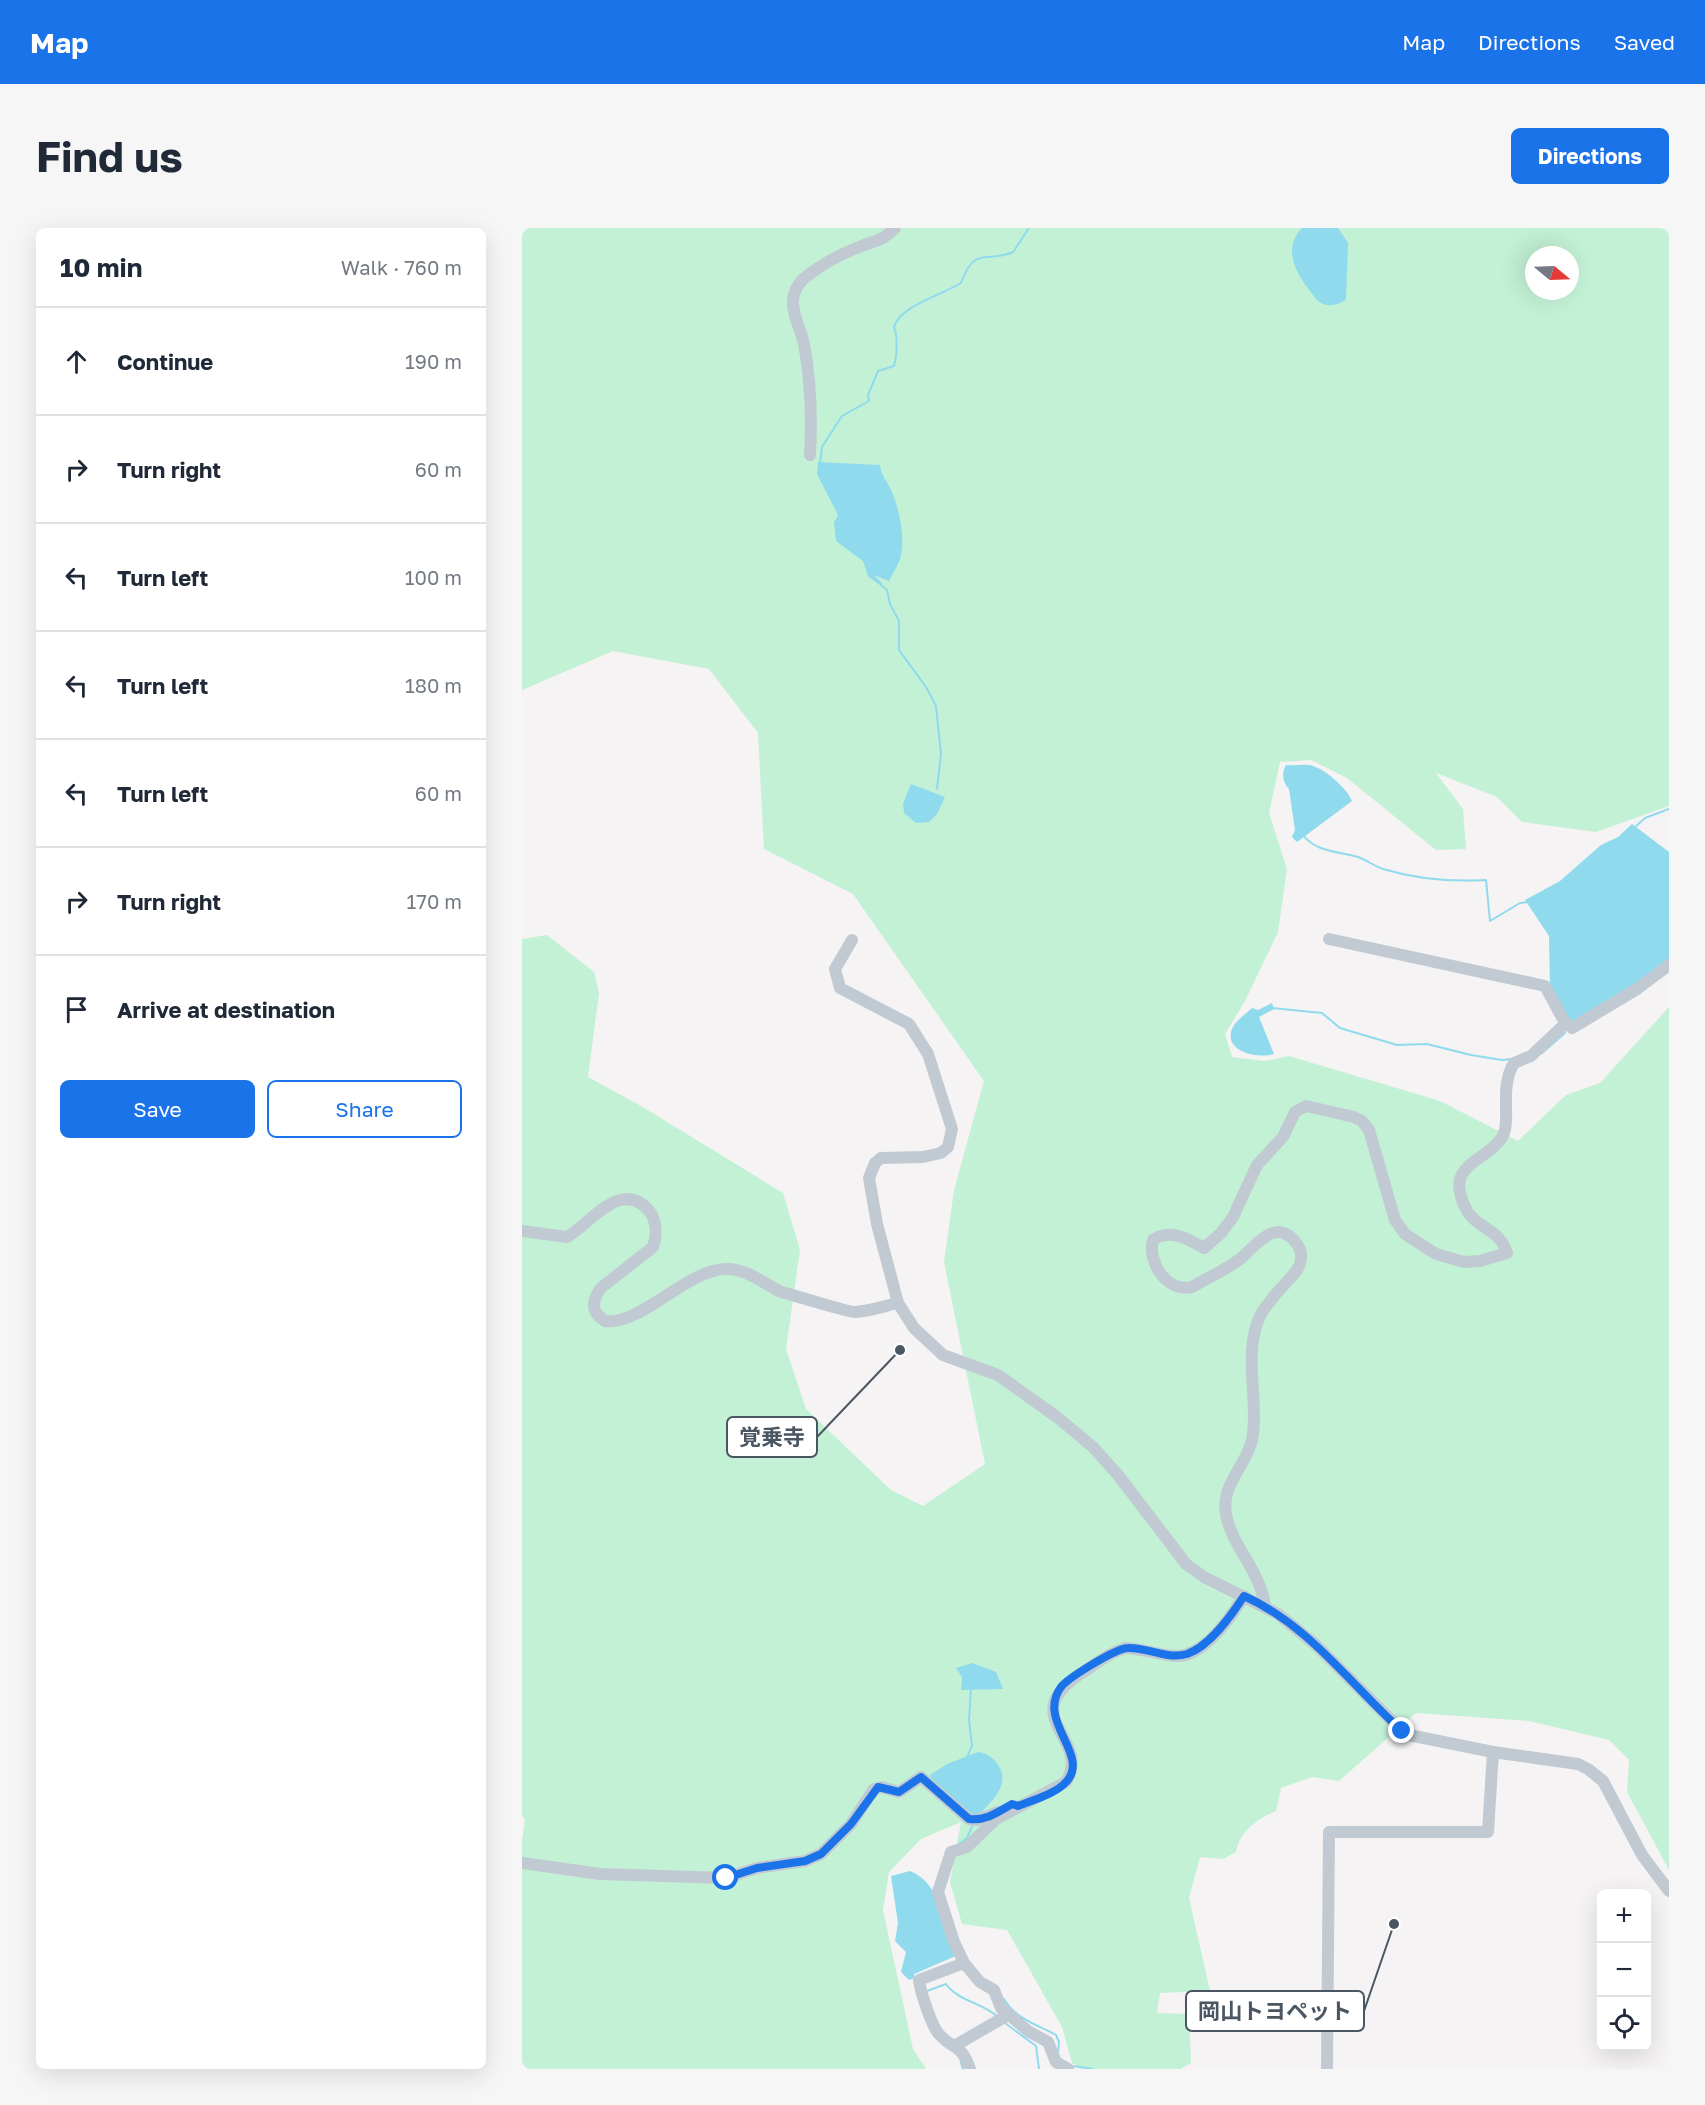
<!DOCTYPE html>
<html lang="en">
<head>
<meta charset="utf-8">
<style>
	:root { --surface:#fff; --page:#f6f6f7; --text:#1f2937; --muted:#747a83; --line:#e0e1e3; --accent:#1a73e8 }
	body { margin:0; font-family:"Golos Text","Noto Sans JP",sans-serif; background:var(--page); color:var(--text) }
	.controls { position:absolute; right:18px; bottom:18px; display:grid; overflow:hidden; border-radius:9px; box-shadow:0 6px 24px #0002 }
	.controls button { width:54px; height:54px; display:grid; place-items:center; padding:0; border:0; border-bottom:2px solid var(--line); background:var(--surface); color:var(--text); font:30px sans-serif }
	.compass { position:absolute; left:1003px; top:18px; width:54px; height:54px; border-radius:50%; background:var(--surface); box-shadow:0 6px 24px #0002; rotate:109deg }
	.stop { position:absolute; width:18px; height:18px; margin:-14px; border:4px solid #1a73e8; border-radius:50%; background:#fff }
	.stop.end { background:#1a73e8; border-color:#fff; box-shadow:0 2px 6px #0008 }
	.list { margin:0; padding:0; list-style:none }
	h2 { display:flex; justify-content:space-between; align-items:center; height:78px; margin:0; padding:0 24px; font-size:26px }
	h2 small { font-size:20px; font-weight:400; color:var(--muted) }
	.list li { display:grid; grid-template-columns:39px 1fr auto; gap:18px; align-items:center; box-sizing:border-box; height:108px; padding:0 24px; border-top:2px solid var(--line) }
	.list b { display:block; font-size:22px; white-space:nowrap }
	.list em { font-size:20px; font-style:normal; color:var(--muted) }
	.actions { display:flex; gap:12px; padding:18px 24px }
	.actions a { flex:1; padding:14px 0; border:2px solid var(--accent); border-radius:9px; text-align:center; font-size:21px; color:var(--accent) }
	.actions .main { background:var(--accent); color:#fff }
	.icon { flex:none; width:33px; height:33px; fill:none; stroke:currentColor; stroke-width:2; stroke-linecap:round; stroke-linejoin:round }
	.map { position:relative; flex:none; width:1147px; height:1841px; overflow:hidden; border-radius:9px }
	header { display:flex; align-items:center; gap:36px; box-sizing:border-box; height:84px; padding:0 30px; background:var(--accent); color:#fff }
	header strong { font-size:28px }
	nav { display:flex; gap:33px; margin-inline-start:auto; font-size:21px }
	.intro { display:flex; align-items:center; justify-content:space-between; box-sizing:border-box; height:144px; padding:0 36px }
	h1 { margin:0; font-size:42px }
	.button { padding:15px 27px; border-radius:9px; background:var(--accent); color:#fff; font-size:21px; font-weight:700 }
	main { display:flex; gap:36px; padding:0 36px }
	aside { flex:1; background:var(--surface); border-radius:9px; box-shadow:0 6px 24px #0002 }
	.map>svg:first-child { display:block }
	.green { fill:#c3f1d5; fill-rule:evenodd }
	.water { fill:#90daee }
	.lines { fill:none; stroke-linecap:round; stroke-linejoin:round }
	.stream { stroke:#90daee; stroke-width:2 }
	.minor { stroke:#c1cad2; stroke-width:12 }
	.route { stroke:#1a73e8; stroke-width:8 }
	.leader { fill:none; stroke:#4a5661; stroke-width:2 }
	.callout-dot { fill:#4a5661; stroke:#fff; stroke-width:2 }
	.callout { fill:#fff; stroke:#4a5661; stroke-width:2 }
	.callout-label { font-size:22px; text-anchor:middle; font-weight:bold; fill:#4a5661 }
</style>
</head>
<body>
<header>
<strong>Map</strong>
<nav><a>Map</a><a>Directions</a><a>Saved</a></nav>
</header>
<div class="intro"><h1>Find us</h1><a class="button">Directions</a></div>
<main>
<aside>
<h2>10 min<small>Walk · 760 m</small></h2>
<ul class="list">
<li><svg class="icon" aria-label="ahead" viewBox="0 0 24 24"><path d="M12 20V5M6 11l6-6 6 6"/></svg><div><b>Continue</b></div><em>190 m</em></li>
<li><svg class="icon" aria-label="right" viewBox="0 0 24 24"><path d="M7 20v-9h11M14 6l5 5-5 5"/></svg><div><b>Turn right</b></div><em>60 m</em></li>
<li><svg class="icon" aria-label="left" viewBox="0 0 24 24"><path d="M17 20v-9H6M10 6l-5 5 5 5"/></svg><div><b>Turn left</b></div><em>100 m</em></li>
<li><svg class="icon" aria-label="left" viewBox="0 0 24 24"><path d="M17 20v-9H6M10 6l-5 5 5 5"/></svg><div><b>Turn left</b></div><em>180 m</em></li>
<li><svg class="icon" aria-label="left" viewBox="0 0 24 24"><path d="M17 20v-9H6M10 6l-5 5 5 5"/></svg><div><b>Turn left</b></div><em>60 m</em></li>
<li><svg class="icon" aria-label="right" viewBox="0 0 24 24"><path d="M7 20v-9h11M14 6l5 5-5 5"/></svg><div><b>Turn right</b></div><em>170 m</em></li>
<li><svg class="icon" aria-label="arrive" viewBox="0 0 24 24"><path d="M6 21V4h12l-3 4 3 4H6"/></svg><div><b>Arrive at destination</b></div></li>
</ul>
<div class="actions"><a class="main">Save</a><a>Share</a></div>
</aside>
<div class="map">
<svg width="1147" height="1841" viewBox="0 0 1147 1841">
	<rect width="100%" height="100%" fill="#f5f3f3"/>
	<path class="green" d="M0,0H1147V578L1074,604L1000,594L975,569L914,545L941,581L944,621L914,622L825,550L789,532L758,534L747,585L765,641L756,704L723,773L703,806L710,829L743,833L767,828L918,873L996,913L1044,867L1078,855L1147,779V1642L1105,1564L1107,1532L1087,1512L1007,1493L894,1485L817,1553L790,1549L759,1560L754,1583C736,1590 717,1604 714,1624L701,1631L678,1629L667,1670L688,1763L638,1765L635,1785L667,1786L669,1835L658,1841H563L550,1835L540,1799L485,1702L440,1696L428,1654L439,1594L399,1611L367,1644L361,1682L391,1821L404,1841H0V1612L3,1592L0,1588V711L25,707L72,744L77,765L66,849L119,878L261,965L278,1022L264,1121L284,1181L369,1262L401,1278L463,1236L422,1034L432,962L462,853L331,666L242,621L236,505L187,441L91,423L0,462ZM1012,27H1048V63H1012Z"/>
	<g class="water">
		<path d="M780,0H816L826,15L824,72C816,76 810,79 801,76C795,74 792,68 788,63C774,45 760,21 780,0Z"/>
		<path d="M296,234L358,237C359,247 365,253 369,262C377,279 383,309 379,327C377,337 371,344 367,353L352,347L360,355L359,358L346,348L341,333L314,313L312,295L316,287L295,246Z"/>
		<path d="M764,537C772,538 780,536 788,537C802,540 825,560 830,573L775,614L770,609L773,602L767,561C761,555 759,545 764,537Z"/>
		<polygon points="389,556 423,569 415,586 407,594 394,595 382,585 381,576"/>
		<polygon points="1110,596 1147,624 1147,733 1139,742 1049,795 1028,761 1027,708 1003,672 1038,653 1079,617 1096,609"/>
		<path d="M750,775L752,781L737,789L752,826C737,831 701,824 710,801C713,793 724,786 730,780L736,782Z"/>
		<polygon points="450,1435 474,1444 481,1461 439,1462 440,1449 434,1440"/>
		<path d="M456,1524C466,1526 470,1528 476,1537C490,1556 468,1576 454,1589L410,1552L408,1547L425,1536Z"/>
		<path d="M388,1643C418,1654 426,1701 436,1727L392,1746L393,1750L387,1752L379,1744L384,1724L373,1713L376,1695L369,1648Z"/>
	</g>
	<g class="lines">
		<g class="stream">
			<path d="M298,236L300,219L320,188L347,173L346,167L356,143L372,138C375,128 376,109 372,99C378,78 420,67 439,55C453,16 465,36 491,24L507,0"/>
			<polyline points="359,357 365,362 368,376 377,393 377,422 404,459 414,478 419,526 415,561"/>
			<polyline points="1112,600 1123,590 1147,581"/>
			<path d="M781,607C794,624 815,623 836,629C845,632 852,638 861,641C894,651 929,654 964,652L968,693L998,675L1005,674"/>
			<polyline points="750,780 800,785 818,800 875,817 905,816 949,827 980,832 989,831"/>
			<polyline points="1020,825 1043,805"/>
			<polyline points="445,1529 450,1518 447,1492 449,1459"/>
			<polyline points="437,1616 445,1610 451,1596"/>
			<path d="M405,1763L424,1756C436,1773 461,1775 476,1789"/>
			<path d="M482,1771C492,1790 516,1797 534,1807L537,1814L536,1825"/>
			<polyline points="483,1795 514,1818 517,1841"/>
			<polyline points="439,1835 441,1841"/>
			<polyline points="551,1838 570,1841"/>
		</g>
		<g class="minor">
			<path d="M288,227C290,190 289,153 282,116C279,101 270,87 271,72C272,62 277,54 285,48C300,36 319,26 337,19C354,12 359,14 373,0"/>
			<polyline points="807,711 1023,758 1042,793 1050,800 1115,761 1147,737"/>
			<polyline points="330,712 313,741 318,760 387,796 406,826 430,901 426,919 419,925 401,929 359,930 353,935 347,950 355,996 376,1075 392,1100 421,1127 476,1147 535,1189 571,1219 596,1247 664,1336 682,1349 756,1386 794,1417 880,1503 887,1507 971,1524 1056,1536 1066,1541 1081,1553 1120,1627 1147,1663"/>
			<path d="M0,1003L45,1009C67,997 100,948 128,984C135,994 135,1008 131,1019L79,1060C70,1072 68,1084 83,1093C118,1098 165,1042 203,1041C223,1040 240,1054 257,1063C263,1065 327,1084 332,1084C346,1084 362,1078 376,1075"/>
			<path d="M743,1378C738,1342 710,1319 704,1286C698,1255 728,1235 731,1206C736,1168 721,1125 738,1088C746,1072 764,1056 775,1042C780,1034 781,1024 775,1016C754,987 734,1018 718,1031C704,1042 685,1050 670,1059C645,1065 625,1034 631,1012C648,1000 666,1011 682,1020L699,1005L711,989L735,937L761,909L773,884L784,878L832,889L840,893L847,902L873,992L883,1006L914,1026L942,1034L958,1033L985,1025C978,1000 952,1000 943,979C923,936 960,936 979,911C991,894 976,861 992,835L1009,828L1044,795"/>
			<polyline points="0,1635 78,1646 204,1650 235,1640 283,1633 299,1626 329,1596 352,1561 359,1559 377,1564 399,1549 447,1591 455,1592 476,1584"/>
			<path d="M442,1735L397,1752C398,1763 410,1799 417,1806C431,1823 438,1813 448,1841"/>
			<polyline points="434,1817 486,1787"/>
			<path d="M546,1841L534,1834L526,1814L506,1803L479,1780L472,1762L458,1754L442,1735L432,1714L416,1664L429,1624L445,1619L474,1591L544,1554C571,1509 489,1489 563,1443C576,1434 589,1424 604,1420C621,1421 637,1427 654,1428C682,1429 709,1389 722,1368"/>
			<polyline points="805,1841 807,1604 966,1604 971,1524"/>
		</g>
	</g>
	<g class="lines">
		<path class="route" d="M204,1650L235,1640L283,1633L299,1626L329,1596L356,1559L377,1564L399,1549L447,1591C464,1593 476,1584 490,1576L496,1578C511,1572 534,1566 545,1553C568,1526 514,1493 539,1459C546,1450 594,1420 606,1420C625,1419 645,1432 665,1426C688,1418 709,1388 722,1368C787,1397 828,1456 880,1503"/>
	</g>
	<path class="leader" d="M378 1122L295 1209M872 1696L842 1783"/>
	<g class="callout-dot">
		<circle cx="378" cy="1122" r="6"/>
		<circle cx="872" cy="1696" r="6"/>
	</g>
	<g class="callout">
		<rect x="205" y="1189" width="90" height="40" rx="6"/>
		<rect x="664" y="1763" width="178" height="40" rx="6"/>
	</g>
	<g class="callout-label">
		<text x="250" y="1217">覚乗寺</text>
		<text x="753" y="1791">岡山トヨペット</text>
	</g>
</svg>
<div class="controls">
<button>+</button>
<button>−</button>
<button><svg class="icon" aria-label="locate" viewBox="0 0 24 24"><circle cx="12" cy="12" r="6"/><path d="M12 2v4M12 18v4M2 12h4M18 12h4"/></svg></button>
</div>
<svg class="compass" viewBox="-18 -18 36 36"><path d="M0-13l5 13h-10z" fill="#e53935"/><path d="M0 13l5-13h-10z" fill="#747a83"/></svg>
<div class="stop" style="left:204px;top:1650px"></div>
<div class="stop end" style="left:880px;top:1503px"></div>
</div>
</main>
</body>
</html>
